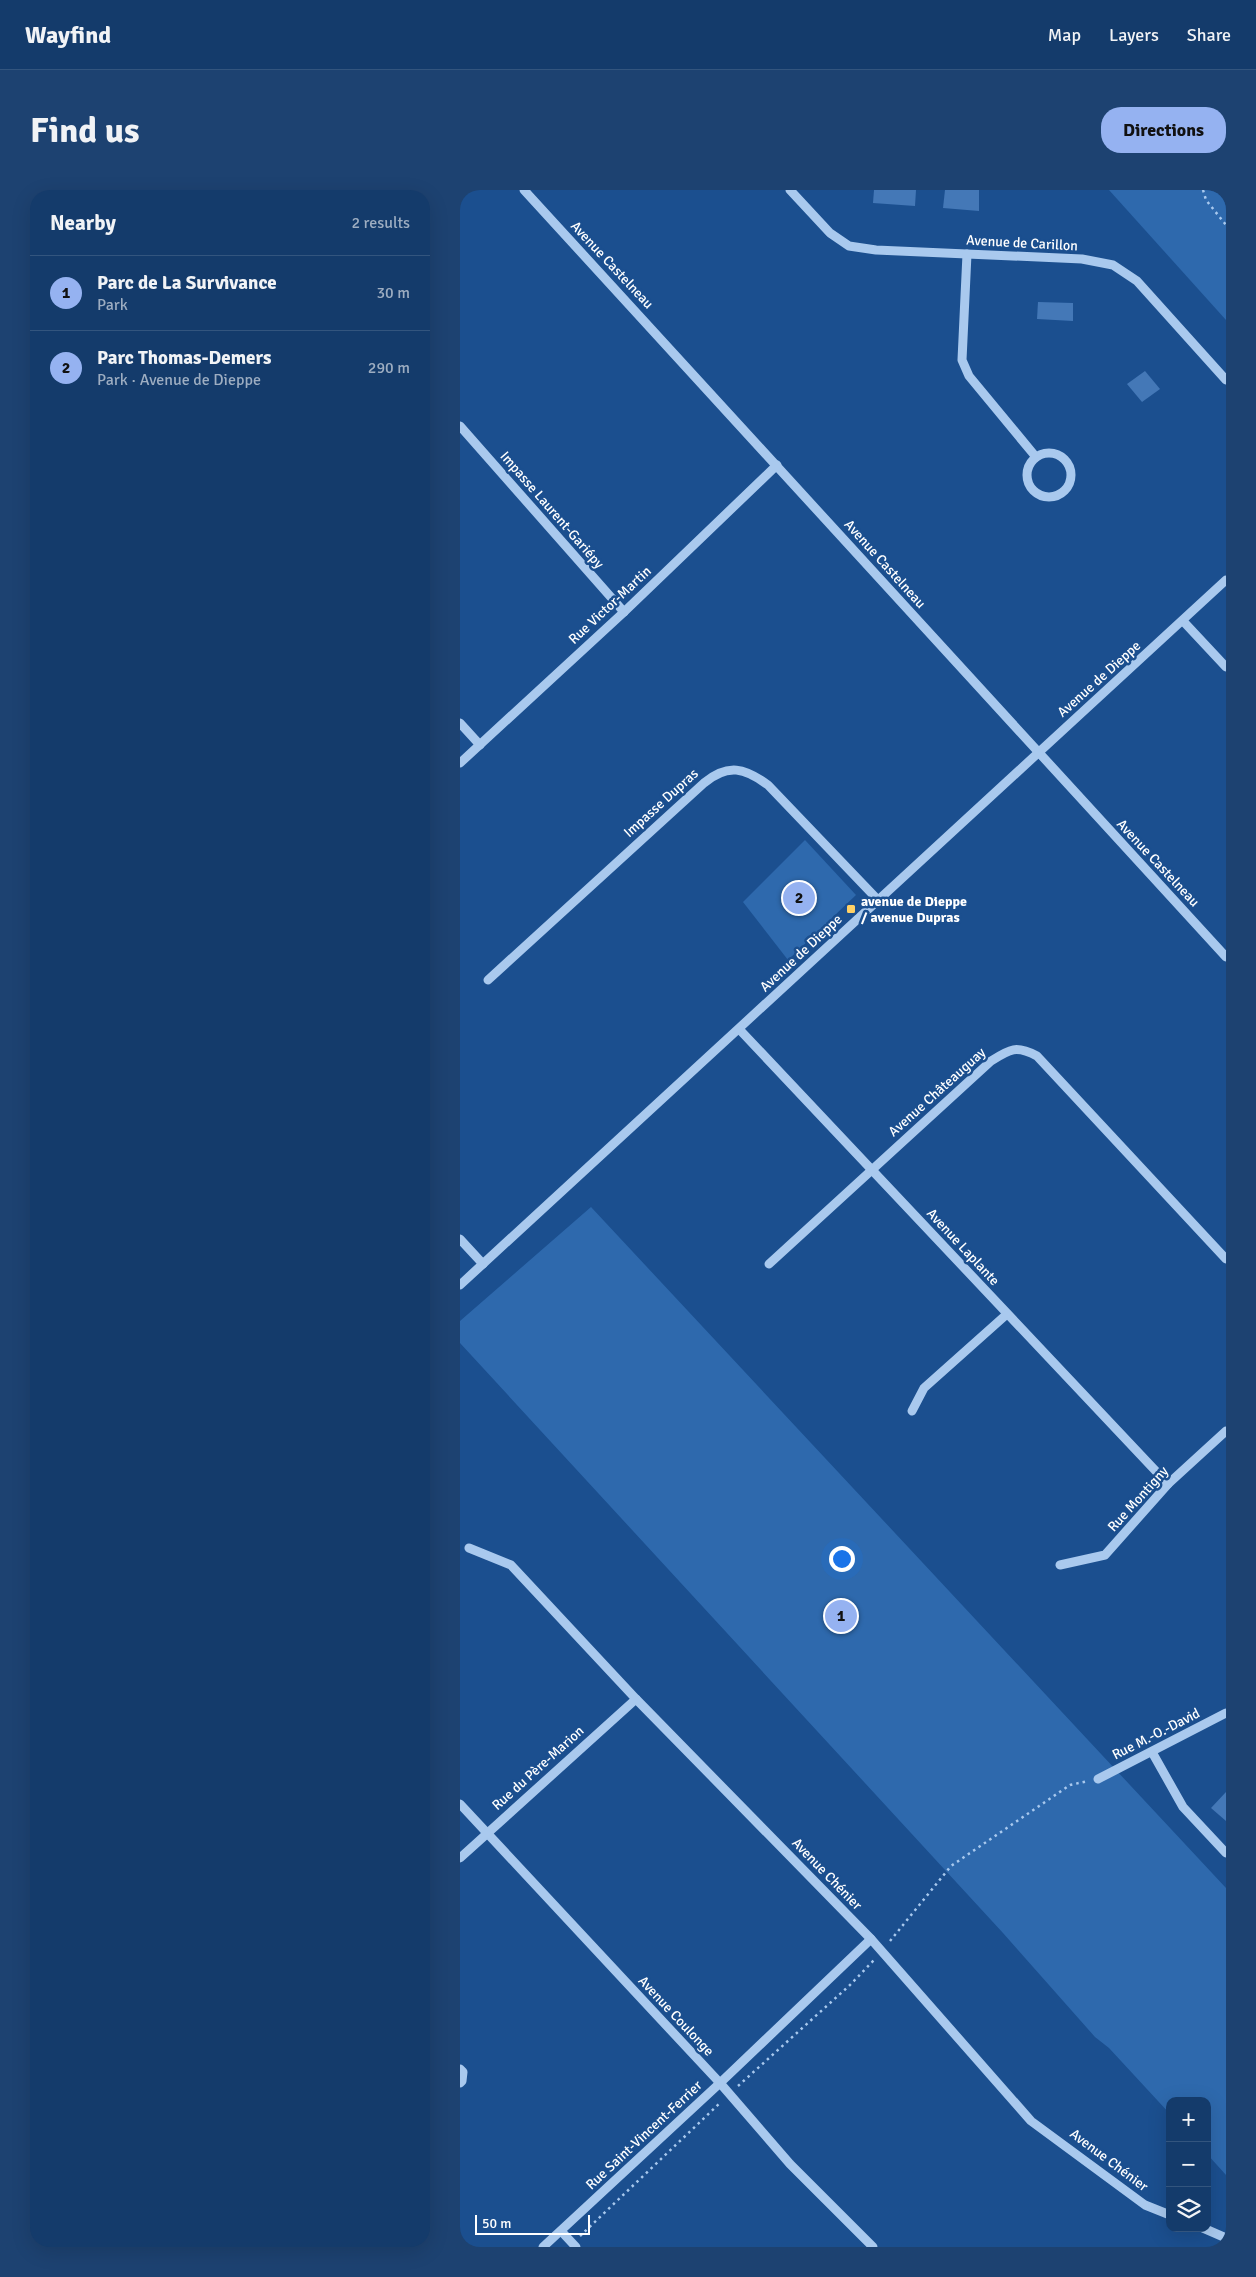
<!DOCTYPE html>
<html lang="en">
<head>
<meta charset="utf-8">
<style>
	:root { --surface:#143b6b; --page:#1d4271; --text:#f1f3f6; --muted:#9dadc1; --line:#33557e; --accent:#95b2f1 }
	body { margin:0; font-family:Signika,sans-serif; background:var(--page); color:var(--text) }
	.controls { position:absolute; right:15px; bottom:15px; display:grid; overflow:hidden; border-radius:10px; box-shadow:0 5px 20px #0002 }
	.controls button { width:45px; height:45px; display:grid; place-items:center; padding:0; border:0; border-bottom:1px solid var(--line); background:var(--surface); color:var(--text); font:25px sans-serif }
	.scale { position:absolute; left:15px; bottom:12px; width:115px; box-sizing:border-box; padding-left:5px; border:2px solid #fff; border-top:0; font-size:14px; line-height:18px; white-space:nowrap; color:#fff; -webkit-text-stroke:4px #1b4f8f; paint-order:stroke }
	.you { position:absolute; left:381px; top:1368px; width:18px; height:18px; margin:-12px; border:4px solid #fff; border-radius:50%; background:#1a73e8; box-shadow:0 0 0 8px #1a73e833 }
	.badge { display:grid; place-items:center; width:32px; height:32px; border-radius:50%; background:var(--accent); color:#111; font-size:16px; font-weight:700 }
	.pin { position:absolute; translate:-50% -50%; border:2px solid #fff; box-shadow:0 1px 5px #0006 }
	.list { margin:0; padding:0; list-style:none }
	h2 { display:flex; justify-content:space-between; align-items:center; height:65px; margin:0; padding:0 20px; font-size:21px }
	h2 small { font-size:16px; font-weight:400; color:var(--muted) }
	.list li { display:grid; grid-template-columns:32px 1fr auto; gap:15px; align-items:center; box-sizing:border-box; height:75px; padding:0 20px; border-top:1px solid var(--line) }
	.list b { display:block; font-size:19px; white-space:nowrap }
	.list p { margin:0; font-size:16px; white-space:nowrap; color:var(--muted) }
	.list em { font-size:16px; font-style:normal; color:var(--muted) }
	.icon { flex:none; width:28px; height:28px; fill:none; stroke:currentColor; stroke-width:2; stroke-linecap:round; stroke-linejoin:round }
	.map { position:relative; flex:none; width:766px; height:2057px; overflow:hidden; border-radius:20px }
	header { display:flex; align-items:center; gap:30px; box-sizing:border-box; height:70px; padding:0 25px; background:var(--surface); border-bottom:1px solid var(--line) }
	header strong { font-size:24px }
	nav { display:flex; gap:28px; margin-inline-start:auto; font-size:18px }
	.intro { display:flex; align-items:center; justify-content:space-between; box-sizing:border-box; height:120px; padding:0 30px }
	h1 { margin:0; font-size:35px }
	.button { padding:12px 22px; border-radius:20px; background:var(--accent); color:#111; font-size:18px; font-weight:700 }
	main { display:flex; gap:30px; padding:0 30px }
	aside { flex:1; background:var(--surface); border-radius:20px; box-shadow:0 5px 20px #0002 }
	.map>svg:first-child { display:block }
	.green { fill:#2e69ad }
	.building { fill:#4478b7 }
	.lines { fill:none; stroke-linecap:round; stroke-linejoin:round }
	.path { stroke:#a9c9ee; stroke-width:2.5; stroke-dasharray:2.5 4; stroke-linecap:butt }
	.minor { stroke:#a9c9ee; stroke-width:9 }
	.poi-dot { fill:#ffd166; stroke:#1b4f8f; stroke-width:2 }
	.labels { text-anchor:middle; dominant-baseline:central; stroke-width:5; stroke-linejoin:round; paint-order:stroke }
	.street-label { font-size:14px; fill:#fff; stroke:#1b4f8f }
	.poi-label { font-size:14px; font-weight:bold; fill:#fff; stroke:#1b4f8f; text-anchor:start }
</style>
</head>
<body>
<header>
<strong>Wayfind</strong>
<nav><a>Map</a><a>Layers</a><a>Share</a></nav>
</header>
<div class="intro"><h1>Find us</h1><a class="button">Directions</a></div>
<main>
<aside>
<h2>Nearby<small>2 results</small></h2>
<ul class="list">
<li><span class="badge">1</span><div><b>Parc de La Survivance</b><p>Park</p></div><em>30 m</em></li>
<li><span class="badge">2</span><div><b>Parc Thomas-Demers</b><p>Park · Avenue de Dieppe</p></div><em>290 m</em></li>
</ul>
</aside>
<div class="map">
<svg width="766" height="2057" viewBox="0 0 766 2057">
	<rect width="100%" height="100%" fill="#1b4f8f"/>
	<g class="green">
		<polygon points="649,0 766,0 766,130"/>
		<polygon points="345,650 396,705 328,770 283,712"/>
		<polygon points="131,1017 766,1698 766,1985 747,1964 747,1911 710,1911 710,1924 649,1858 635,1847 543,1743 0,1153 0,1131"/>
	</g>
	<g class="building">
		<polygon points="414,0 456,0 455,16 413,13"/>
		<polygon points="485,0 519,0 519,21 483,18"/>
		<polygon points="578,112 613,113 613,131 577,129"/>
		<polygon points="685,181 700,199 682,212 667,194"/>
		<polygon points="766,1602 766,1631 751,1618"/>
	</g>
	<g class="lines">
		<g class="path">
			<polyline points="743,0 746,10 766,35"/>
			<polyline points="430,1751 491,1676 610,1595 628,1591"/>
			<polyline points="278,1896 390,1795 415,1769"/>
			<polyline points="120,2046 261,1912"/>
		</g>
		<g class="minor">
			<polyline points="64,0 766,767"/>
			<polyline points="330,0 370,43 389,56 416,60 622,69 653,75 677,91 766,190"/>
			<polyline points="507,64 502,170 509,186 576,267"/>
			<polyline points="0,236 164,422"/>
			<circle cx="589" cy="285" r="22"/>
			<polyline points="723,431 766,477"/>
			<polyline points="0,533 20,555"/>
			<polyline points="0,573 164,422 317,275"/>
			<path d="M28,790L244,593C268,573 285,578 308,595L418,710"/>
			<polyline points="279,839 708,1294"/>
			<polyline points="0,1049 23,1074"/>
			<path d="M309,1074L531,871C550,859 556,855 577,866L766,1069"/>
			<polyline points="0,1095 766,390"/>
			<polyline points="452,1221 464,1198 547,1124"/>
			<polyline points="9,1358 51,1375 176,1509 411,1749 571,1931 685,2015 710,2025"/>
			<polyline points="600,1375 645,1365 708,1294 766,1241"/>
			<polyline points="692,1562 723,1617 766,1663"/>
			<polyline points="638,1589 766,1523"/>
			<polyline points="0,1614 260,1893 330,1974 413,2057"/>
			<polyline points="0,1668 176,1509"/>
			<polyline points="0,1879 3,1882 2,1891 0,1893"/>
			<polyline points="743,2038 766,2048"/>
			<polyline points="101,2041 116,2057"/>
			<polyline points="83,2057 260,1893 411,1749"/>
		</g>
	</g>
	<rect class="poi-dot" x="386" y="714" width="10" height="10" rx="2.5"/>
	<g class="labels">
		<g class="street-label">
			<text transform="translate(562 53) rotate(3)">Avenue de Carillon</text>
			<text transform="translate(152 75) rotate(47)">Avenue Castelneau</text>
			<text transform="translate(92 320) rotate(49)">Impasse Laurent-Gariépy</text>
			<text transform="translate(425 374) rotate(48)">Avenue Castelneau</text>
			<text transform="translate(150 415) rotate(-43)">Rue Victor-Martin</text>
			<text transform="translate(639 489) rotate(-42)">Avenue de Dieppe</text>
			<text transform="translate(201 613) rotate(-42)">Impasse Dupras</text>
			<text transform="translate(698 673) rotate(47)">Avenue Castelneau</text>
			<text transform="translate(341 763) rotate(-43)">Avenue de Dieppe</text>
			<text transform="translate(477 902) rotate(-42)">Avenue Châteauguay</text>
			<text transform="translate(503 1057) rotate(47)">Avenue Laplante</text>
			<text transform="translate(678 1309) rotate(-48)">Rue Montigny</text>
			<text transform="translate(696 1544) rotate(-27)">Rue M.-O.-David</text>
			<text transform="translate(78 1578) rotate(-42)">Rue du Père-Marion</text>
			<text transform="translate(367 1684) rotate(46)">Avenue Chénier</text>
			<text transform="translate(216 1826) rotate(47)">Avenue Coulonge</text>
			<text transform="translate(184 1945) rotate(-43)">Rue Saint-Vincent-Ferrier</text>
			<text transform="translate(649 1970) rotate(37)">Avenue Chénier</text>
		</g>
		<g class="poi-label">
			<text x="401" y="711">avenue de Dieppe<tspan x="401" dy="16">/ avenue Dupras</tspan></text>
		</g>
	</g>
</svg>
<div class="controls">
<button>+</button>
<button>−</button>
<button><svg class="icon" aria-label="layers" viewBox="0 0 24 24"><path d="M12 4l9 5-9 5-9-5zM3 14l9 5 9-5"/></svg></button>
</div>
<div class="scale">50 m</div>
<div class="you"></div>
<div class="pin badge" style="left:381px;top:1426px">1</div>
<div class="pin badge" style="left:339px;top:708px">2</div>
</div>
</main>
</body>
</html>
